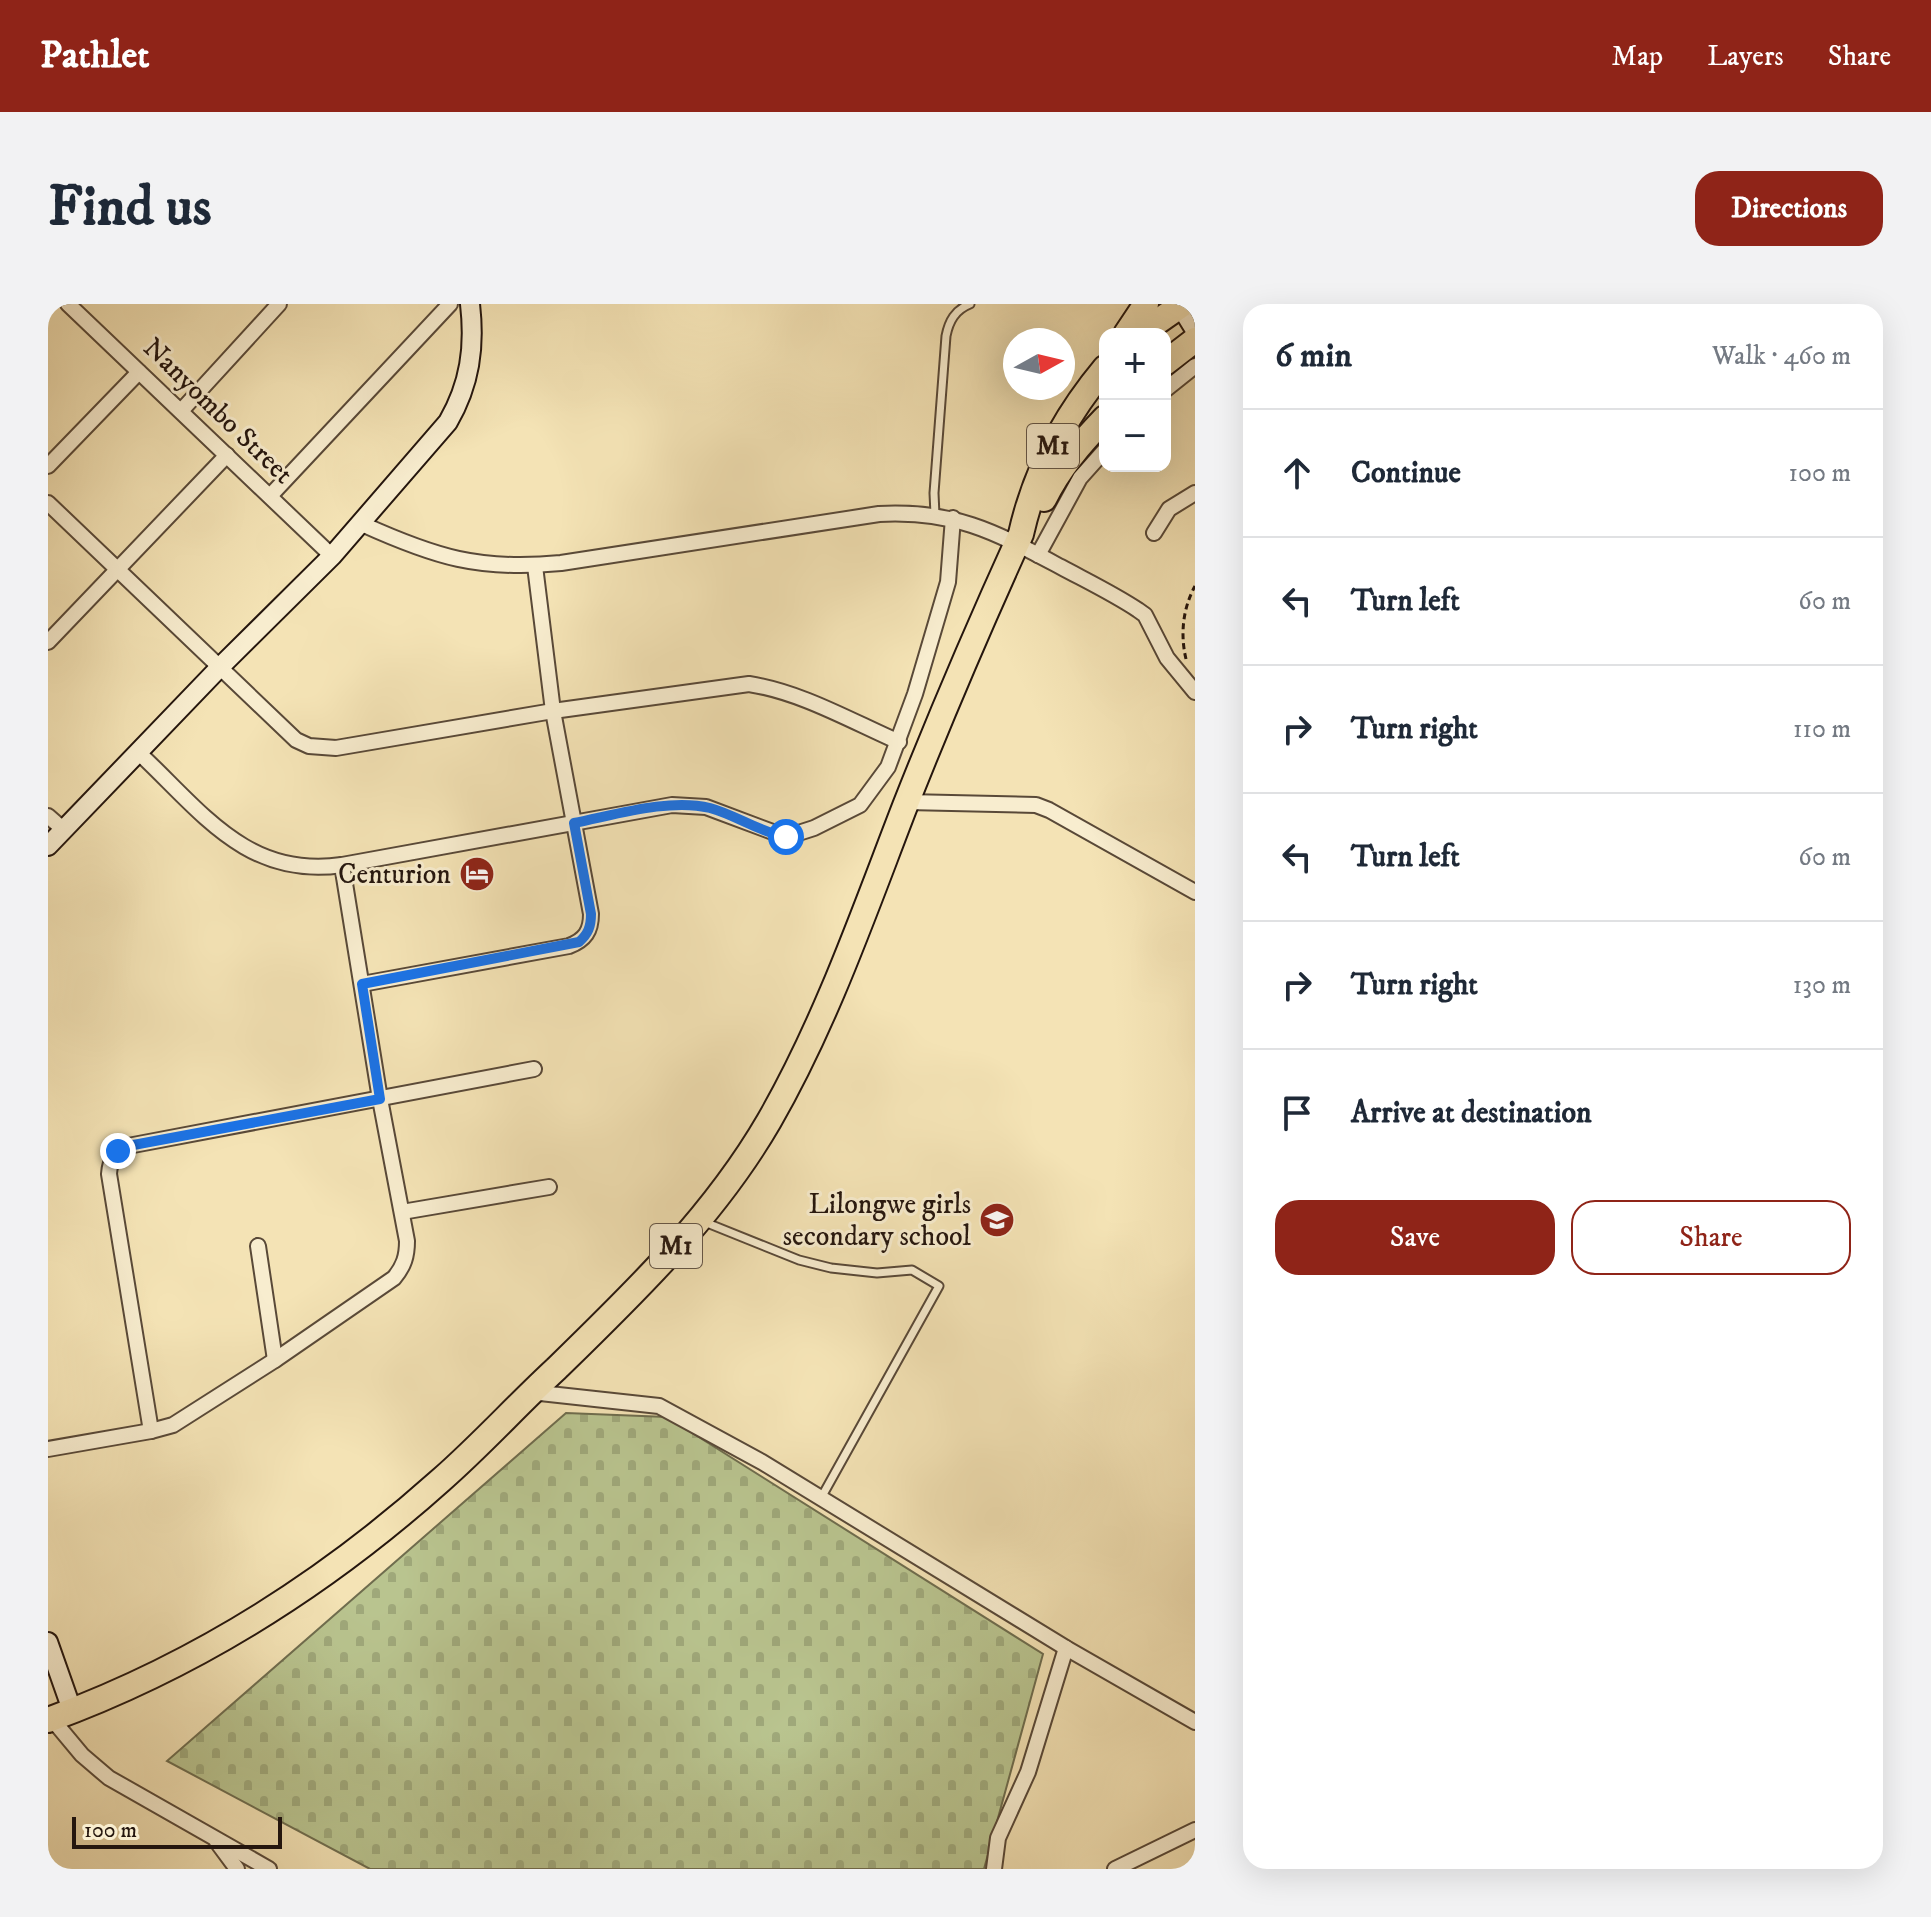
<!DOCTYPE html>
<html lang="en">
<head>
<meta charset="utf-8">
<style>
	:root { --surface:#fff; --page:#f2f2f3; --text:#1f2937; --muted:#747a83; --line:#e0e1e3; --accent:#8f2418 }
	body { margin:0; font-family:"IM FELL DW Pica",serif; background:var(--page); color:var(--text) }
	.controls { position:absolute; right:24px; top:24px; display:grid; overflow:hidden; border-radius:16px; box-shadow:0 8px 32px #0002 }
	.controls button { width:72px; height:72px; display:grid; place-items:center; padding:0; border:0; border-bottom:2px solid var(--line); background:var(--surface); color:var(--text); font:40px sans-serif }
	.compass { position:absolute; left:955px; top:24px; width:72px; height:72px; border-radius:50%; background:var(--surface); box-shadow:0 8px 32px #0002; rotate:82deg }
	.scale { position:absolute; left:24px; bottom:20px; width:210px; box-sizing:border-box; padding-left:8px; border:4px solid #25160e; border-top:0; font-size:22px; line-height:28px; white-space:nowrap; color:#25160e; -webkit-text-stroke:6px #f8edcf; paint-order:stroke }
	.stop { position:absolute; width:24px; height:24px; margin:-18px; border:6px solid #1a73e8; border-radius:50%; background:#fff }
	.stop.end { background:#1a73e8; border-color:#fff; box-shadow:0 2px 8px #0008 }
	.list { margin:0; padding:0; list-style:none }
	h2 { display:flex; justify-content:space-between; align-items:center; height:104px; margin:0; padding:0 32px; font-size:34px }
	h2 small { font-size:26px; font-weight:400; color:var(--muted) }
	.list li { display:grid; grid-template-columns:52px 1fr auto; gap:24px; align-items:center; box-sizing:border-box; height:128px; padding:0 32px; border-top:2px solid var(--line) }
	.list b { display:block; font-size:30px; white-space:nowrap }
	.list em { font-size:26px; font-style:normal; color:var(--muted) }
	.actions { display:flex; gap:16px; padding:24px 32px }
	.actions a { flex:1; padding:18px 0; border:2px solid var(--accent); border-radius:24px; text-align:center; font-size:28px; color:var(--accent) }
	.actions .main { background:var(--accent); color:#fff }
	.icon { flex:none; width:44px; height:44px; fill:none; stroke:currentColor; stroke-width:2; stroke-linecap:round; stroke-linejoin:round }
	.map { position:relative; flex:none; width:1147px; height:1565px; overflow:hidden; border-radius:24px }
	header { display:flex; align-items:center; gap:48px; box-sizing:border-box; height:112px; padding:0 40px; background:var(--accent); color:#fff }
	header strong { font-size:38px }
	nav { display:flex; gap:44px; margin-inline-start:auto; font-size:28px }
	.intro { display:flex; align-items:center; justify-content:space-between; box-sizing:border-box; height:192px; padding:0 48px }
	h1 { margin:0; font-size:56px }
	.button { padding:20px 36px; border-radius:24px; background:var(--accent); color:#fff; font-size:28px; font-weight:700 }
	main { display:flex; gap:48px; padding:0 48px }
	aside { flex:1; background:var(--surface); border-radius:24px; box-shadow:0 8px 32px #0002 }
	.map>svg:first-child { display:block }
	.cemetery { fill:url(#cemetery-stones); stroke:#6f6d4e; stroke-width:2 }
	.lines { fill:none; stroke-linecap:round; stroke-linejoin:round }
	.lane-casing { stroke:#594938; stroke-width:11 }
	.street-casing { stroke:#594938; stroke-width:18 }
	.secondary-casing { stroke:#25160e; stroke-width:22 }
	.highway-casing { stroke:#25160e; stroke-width:28 }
	.path { stroke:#25160e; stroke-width:3; stroke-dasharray:6 4; stroke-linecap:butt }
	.lane { stroke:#f8edcf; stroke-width:7 }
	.street { stroke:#f8edcf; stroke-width:14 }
	.secondary { stroke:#f8edcf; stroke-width:18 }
	.highway { stroke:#f4e3b5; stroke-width:24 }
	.route { stroke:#1a73e8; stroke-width:10 }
	.labels { text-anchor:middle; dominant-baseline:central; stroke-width:6; stroke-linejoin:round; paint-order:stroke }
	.shield { fill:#f8edcf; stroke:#645648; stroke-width:2 }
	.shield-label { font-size:26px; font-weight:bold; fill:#25160e }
	.street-label { font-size:28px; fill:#25160e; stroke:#f8edcf }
	.poi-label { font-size:28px; fill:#25160e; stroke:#f8edcf; text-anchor:end }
</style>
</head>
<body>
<header>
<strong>Pathlet</strong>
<nav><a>Map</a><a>Layers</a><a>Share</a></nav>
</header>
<div class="intro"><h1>Find us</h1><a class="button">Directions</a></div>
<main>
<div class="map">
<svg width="1147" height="1565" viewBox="0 0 1147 1565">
	<defs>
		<pattern id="cemetery-stones" width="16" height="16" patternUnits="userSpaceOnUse" patternTransform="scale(2)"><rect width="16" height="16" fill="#b9c48f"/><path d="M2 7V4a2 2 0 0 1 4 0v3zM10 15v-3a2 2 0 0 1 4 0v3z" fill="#9fa87a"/></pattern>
	</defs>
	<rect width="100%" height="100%" fill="#f4e3b5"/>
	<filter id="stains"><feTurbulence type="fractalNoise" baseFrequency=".0025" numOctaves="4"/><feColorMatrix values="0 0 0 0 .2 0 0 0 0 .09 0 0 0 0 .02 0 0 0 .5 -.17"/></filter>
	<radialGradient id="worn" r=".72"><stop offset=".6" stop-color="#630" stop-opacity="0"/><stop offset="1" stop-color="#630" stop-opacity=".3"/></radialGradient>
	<polygon class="cemetery" points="518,1109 619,1113 995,1350 936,1565 322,1565 119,1457"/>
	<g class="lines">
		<defs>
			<g id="lane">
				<path d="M887,211L886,189L898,32C901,17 907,6 922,0"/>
				<polyline points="654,917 751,956 783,964 829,969 864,966 891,982 773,1194"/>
			</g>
			<g id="street">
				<polyline points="20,0 284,252"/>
				<polyline points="1117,86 1147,62"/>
				<polyline points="133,107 231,0"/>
				<polyline points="0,162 91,68"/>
				<polyline points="222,192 402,0"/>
				<path d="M0,199L248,436L261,442L288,444L505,407L701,380C753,388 803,417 851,438"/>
				<path d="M314,220C387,253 431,267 513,259L831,210C908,206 947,228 1013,263C1039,277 1066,290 1090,306L1097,311L1119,354L1147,388"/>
				<polyline points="1106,229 1121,205 1147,189"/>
				<polyline points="990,251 1032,174 1057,146"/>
				<polyline points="0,338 179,151"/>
				<path d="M91,449C153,507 199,575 294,561L624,501L658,503L738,533L766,524L812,501L840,463L867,390L900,278L905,214"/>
				<polyline points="859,498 988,501 1001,506 1147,588"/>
				<polyline points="0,512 16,526"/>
				<path d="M314,680L521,642C537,636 543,627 543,610L505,407L487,262"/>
				<polyline points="354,908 501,883"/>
				<polyline points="210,942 227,1056"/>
				<polyline points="483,1088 611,1102 714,1158 1018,1344 1147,1418"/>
				<path d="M103,1127L61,870C62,855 67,849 80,842L486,765"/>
				<path d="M0,1145L103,1127L125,1121L227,1056L346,974C356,962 359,952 359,937L332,795L294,561"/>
				<polyline points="4,1415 34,1451 61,1474 221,1565"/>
				<polyline points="169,1538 189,1565"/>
				<polyline points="946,1565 950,1534 980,1468 1018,1344"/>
				<polyline points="1067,1565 1147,1526"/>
			</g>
			<g id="secondary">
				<polyline points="1131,0 1147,26"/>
				<path d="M0,542L172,363L284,252L400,118C422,80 427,43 422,0"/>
				<polyline points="0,1338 24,1406"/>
			</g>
			<g id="highway">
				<polyline points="1078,30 1098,0"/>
				<polyline points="1092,30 1135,0"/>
				<polyline points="1117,59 1147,36"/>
				<path d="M996,195C1011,164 1033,139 1057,114"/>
				<path d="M0,1416C145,1363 278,1279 393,1176C433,1141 469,1101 508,1065C586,989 666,912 721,817C778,718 816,608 857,502C893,411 932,320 973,230C987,168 1016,113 1057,64"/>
			</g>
		</defs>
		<use href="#lane" class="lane-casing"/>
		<use href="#street" class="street-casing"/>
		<use href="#secondary" class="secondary-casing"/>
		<use href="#highway" class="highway-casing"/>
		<path class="path" d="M1138,355C1132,330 1135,304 1147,282"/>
		<use href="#lane" class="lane"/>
		<use href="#street" class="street"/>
		<use href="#secondary" class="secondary"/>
		<use href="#highway" class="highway"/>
	</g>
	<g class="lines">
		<path class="route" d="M70,847L80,842L332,795L314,680L531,638C540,630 543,623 543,610L526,519C567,511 621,494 662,504C688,511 711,528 738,533"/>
	</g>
	<defs>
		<symbol id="hotel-disc" viewBox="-11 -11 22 22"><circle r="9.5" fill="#8f2418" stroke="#f8edcf"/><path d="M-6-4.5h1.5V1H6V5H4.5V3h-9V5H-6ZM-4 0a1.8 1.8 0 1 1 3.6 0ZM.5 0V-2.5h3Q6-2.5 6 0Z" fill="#fff"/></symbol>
		<symbol id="school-disc" viewBox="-11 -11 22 22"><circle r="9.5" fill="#8f2418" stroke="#f8edcf"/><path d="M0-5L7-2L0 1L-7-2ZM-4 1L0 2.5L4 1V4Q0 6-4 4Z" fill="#fff"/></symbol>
	</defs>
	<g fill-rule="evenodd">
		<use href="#hotel-disc" x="409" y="550" width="40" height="40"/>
		<use href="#school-disc" x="929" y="896" width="40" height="40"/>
	</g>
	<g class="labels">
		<g class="shield">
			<rect x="979" y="120" width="52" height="44" rx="6"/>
			<rect x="602" y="920" width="52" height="44" rx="6"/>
		</g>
		<g class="shield-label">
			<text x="1005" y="142">M1</text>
			<text x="628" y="942">M1</text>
		</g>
		<g class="street-label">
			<text transform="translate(170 107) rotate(44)">Nanyombo Street</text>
		</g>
		<g class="poi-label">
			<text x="403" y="570">Centurion</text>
			<text x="923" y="900">Lilongwe girls<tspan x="923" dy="32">secondary school</tspan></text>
		</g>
	</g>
	<rect width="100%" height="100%" filter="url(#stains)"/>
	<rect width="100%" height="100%" fill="url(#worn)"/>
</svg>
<div class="controls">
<button>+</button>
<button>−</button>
</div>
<svg class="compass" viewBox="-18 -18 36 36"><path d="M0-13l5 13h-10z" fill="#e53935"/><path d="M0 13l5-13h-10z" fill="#747a83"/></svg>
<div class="scale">100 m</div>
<div class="stop" style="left:738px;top:533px"></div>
<div class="stop end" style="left:70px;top:847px"></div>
</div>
<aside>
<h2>6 min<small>Walk · 460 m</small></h2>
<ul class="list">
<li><svg class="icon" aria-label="ahead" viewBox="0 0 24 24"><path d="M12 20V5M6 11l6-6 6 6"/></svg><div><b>Continue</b></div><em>100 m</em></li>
<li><svg class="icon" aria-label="left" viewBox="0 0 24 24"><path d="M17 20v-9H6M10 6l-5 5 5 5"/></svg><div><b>Turn left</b></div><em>60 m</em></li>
<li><svg class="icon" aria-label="right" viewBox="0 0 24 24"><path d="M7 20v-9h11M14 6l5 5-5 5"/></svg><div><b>Turn right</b></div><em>110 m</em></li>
<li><svg class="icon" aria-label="left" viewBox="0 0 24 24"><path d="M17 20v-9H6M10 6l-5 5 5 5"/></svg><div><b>Turn left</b></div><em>60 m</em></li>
<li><svg class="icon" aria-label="right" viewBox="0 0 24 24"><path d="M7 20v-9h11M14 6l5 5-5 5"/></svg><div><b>Turn right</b></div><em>130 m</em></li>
<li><svg class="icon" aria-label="arrive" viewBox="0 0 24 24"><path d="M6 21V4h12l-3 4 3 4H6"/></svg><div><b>Arrive at destination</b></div></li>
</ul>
<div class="actions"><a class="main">Save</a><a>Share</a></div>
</aside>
</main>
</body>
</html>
